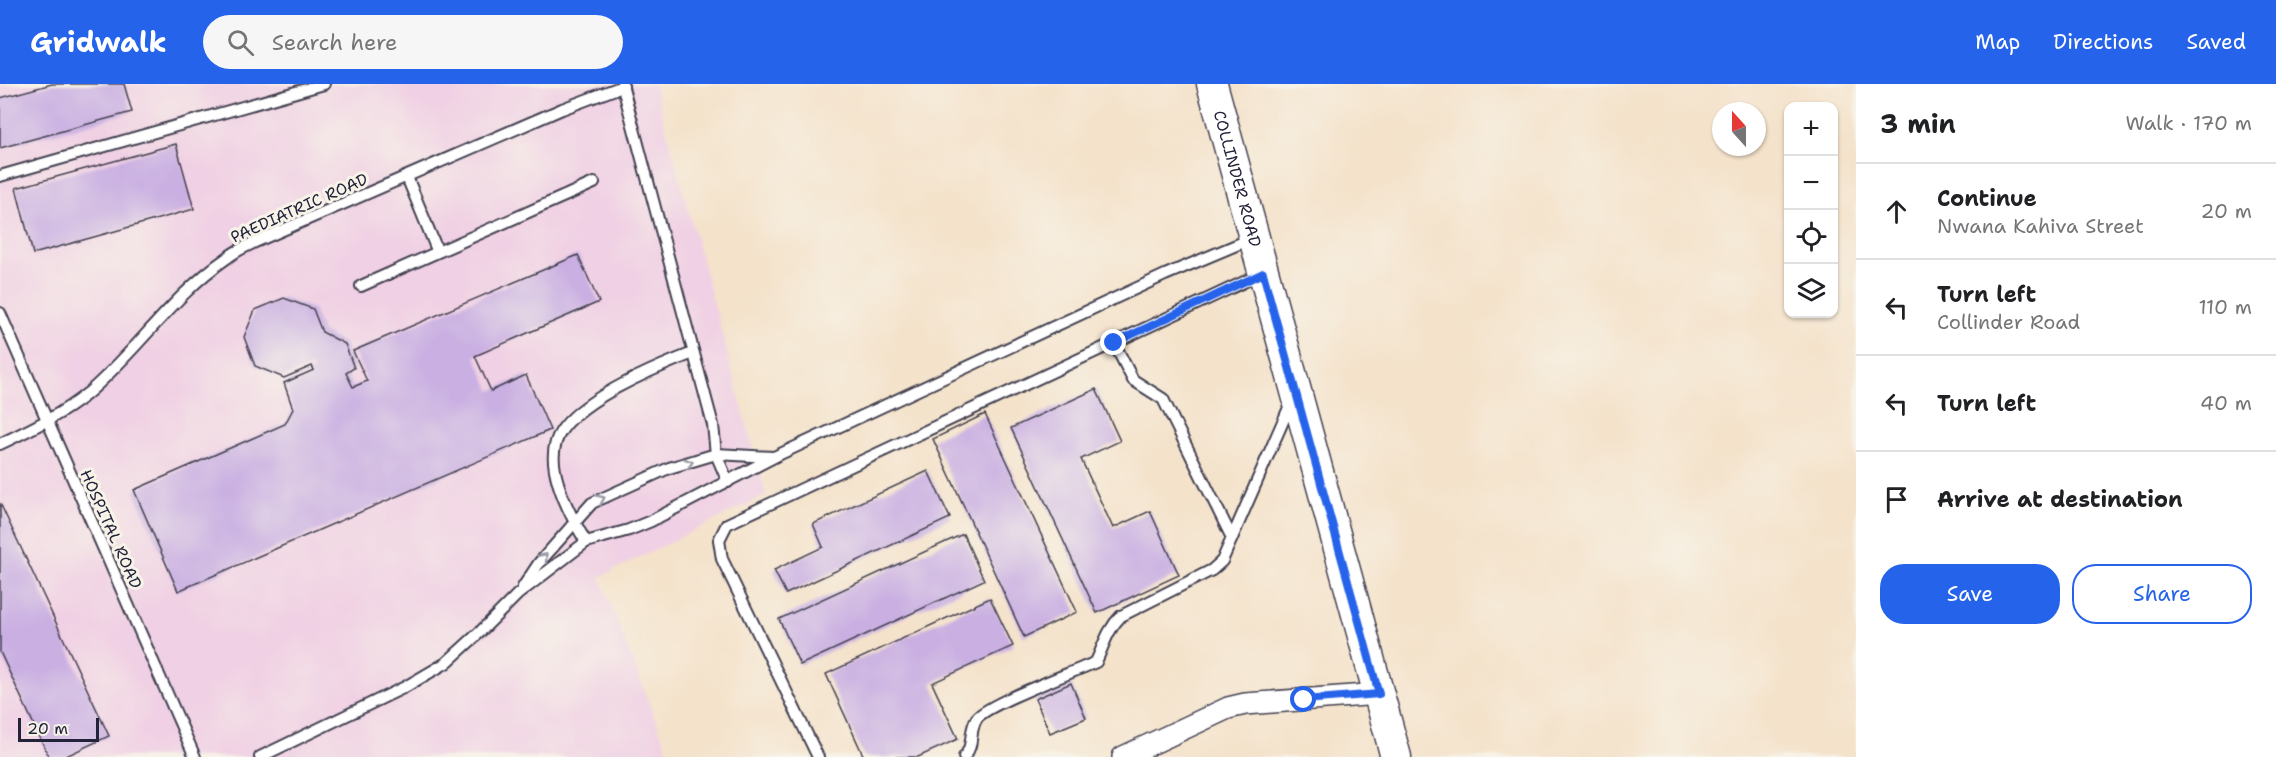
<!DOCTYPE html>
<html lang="en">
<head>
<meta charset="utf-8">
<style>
	:root { --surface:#fff; --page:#f6f6f6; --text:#202124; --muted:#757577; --line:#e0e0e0; --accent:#2563eb }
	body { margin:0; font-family:"Shantell Sans",sans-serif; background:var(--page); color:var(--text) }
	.controls { position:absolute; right:18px; top:18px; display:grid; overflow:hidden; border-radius:12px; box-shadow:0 2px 4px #0004 }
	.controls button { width:54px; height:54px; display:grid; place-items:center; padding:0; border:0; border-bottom:2px solid var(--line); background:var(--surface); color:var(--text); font:30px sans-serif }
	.compass { position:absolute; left:1712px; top:18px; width:54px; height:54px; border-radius:50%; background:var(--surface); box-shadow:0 2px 4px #0004; rotate:339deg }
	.scale { position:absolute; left:18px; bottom:15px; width:81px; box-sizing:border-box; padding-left:6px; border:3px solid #22223b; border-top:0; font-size:16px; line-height:21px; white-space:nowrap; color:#22223b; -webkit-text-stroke:4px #f7f3e8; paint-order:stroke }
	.stop { position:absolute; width:18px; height:18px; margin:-14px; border:4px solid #2563eb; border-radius:50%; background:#fff }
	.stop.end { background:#2563eb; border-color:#fff; box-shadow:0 2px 6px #0008 }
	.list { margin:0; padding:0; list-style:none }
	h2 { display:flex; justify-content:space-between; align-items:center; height:78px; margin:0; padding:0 24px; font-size:26px }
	h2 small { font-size:20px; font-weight:400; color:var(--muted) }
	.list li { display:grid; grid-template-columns:39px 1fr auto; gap:18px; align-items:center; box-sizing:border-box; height:96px; padding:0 24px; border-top:2px solid var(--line) }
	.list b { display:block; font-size:22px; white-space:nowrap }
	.list p { margin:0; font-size:20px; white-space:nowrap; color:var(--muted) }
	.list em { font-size:20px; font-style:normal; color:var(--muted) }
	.actions { display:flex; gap:12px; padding:18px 24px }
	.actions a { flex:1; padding:14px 0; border:2px solid var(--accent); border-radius:24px; text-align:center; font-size:21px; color:var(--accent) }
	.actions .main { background:var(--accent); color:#fff }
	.icon { flex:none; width:33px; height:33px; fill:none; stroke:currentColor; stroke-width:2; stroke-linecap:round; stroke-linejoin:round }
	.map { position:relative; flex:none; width:1856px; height:673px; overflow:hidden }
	header { display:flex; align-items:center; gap:36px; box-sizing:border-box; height:84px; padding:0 30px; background:var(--accent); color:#fff }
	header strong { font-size:28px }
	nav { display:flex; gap:33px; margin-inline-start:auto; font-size:21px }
	.search { width:420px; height:54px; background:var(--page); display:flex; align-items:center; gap:15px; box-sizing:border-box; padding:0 21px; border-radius:33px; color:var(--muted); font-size:22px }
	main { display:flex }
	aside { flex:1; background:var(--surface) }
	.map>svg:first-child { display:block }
	.built { fill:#f0d0e4 }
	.building { fill:#c9afe2 }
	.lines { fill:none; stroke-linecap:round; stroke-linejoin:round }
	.lane-casing { stroke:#423f50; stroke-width:14 }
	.street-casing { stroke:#423f50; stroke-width:24 }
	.secondary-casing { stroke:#423f50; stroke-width:33 }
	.lane { stroke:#fff; stroke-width:10 }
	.street { stroke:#fff; stroke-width:21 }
	.secondary { stroke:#fff; stroke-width:30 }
	.oneway { stroke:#9c9ca7 }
	.route { stroke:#2563eb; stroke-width:8 }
	.labels { text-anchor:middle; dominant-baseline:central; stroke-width:6; stroke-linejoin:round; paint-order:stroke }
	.street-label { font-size:16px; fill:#22223b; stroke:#f7f3e8 }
</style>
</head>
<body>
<header>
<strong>Gridwalk</strong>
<div class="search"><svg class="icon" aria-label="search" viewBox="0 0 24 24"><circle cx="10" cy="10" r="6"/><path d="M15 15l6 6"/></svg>Search here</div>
<nav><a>Map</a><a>Directions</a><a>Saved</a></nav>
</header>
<main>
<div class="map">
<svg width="1856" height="673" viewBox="0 0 1856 673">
	<rect width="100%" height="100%" fill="#f7f3e8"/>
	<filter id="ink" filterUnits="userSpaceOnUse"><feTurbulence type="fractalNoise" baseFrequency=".0167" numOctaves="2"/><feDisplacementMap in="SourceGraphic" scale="12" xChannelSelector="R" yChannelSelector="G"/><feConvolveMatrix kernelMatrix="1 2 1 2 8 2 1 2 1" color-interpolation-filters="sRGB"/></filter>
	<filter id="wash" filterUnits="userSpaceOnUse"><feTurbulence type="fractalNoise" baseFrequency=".008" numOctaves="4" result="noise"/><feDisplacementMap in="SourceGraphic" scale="24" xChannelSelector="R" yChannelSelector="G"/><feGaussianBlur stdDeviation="1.35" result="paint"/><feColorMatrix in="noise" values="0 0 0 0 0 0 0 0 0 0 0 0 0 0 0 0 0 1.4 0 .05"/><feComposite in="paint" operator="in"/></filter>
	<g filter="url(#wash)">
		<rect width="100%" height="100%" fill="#f4e2ca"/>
		<polygon class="built" points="0,0 654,0 766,411 600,493 670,673 0,673"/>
		<g id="blocks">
			<g class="building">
				<polygon points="52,0 124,0 132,28 0,64 0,14"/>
				<polygon points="176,60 194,125 33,170 16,104"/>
				<polygon points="578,171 599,218 475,272 491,307 526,291 550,346 178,507 134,406 285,340 293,325 284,299 314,286 312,282 284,294 255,282 244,253 255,226 284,214 313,225 322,248 345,260 354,284 346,289 353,303 367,297 353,267"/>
				<polygon points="1096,305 1120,357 1081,375 1113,444 1150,427 1179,491 1097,529 1011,344"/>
				<polygon points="985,330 1077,528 1024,553 933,355"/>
				<polygon points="928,387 950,434 786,510 774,486 823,463 813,440"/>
				<polygon points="0,419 109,652 64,673 49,673 0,568"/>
				<polygon points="963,450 984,496 800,581 779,535"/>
				<polygon points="990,514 1013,562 932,599 958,655 918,673 864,673 826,590"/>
				<polygon points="1071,599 1086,634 1050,649 1035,615"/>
			</g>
		</g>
	</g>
	<g filter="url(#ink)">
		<use href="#blocks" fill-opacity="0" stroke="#423f50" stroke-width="1.5"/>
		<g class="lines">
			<defs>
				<g id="lane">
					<polyline points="622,0 713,341 716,370 728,398"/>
					<polyline points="0,92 324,0"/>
					<polyline points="407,93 437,166"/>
					<polyline points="361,202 594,99"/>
					<polyline points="0,229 195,673"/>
					<polyline points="1114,259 1133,296 1163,315 1232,454"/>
					<path d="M0,360C31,345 61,331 88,309C137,267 173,211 227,174C235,167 245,163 255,158L562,25L623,2"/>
					<path d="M586,458C571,433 546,387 556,358C567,320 657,283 693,269"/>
					<polyline points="523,503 539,479 592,419 669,384 716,370 773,373"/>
					<polyline points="260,673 405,603 446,579 480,548 518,510 586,458 629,446 651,437 776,372 1165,191 1253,154"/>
					<polyline points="818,673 722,475 719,456 727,440 1263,189"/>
					<path d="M964,673C975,661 968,647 977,634C989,619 1074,588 1096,578C1104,561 1107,546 1121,532L1212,486L1222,477L1291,319"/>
				</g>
				<polyline id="street" points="1123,673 1228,624 1245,620 1379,610"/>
				<g id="secondary">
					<path id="s1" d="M1212,0L1396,673"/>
				</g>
			</defs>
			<use href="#lane" class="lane-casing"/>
			<use href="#street" class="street-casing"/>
			<use href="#secondary" class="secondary-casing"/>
			<use href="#lane" class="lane"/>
			<use href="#street" class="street"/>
			<use href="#secondary" class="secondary"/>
		</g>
		<defs><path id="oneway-chevron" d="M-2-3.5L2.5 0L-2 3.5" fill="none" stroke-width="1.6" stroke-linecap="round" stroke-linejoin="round" transform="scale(1.5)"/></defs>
		<g class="oneway">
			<use href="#oneway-chevron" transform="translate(689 379) rotate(-16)"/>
			<use href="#oneway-chevron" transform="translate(601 415) rotate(-25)"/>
			<use href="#oneway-chevron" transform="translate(544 473) rotate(-49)"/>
		</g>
	</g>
	<g class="lines" filter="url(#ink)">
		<polyline class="route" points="1114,259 1263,189 1379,610 1304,616"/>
	</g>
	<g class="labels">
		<g class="street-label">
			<text stroke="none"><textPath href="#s1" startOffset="98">COLLINDER ROAD</textPath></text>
			<text transform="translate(299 124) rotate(-24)">PAEDIATRIC ROAD</text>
			<text transform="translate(111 445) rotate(66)">HOSPITAL ROAD</text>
		</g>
	</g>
</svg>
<div class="controls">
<button>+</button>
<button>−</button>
<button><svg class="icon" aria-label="locate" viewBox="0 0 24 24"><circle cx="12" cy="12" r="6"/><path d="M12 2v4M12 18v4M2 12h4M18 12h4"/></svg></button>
<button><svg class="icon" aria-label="layers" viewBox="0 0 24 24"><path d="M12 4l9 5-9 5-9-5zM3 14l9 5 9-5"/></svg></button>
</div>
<svg class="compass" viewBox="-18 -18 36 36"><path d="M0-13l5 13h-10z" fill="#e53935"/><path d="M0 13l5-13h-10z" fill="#757577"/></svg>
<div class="scale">20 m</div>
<div class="stop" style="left:1304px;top:616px"></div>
<div class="stop end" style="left:1114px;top:259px"></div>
</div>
<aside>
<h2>3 min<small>Walk · 170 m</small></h2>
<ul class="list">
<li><svg class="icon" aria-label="ahead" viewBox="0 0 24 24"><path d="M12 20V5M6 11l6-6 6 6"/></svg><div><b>Continue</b><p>Nwana Kahiva Street</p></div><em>20 m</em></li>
<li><svg class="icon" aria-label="left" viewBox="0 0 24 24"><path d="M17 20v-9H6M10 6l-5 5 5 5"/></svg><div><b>Turn left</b><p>Collinder Road</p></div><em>110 m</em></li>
<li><svg class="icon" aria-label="left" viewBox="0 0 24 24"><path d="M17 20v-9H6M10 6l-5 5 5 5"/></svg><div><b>Turn left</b></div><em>40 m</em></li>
<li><svg class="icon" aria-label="arrive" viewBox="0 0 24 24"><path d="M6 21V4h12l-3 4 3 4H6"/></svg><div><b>Arrive at destination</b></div></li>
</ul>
<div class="actions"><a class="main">Save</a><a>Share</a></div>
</aside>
</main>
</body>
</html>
